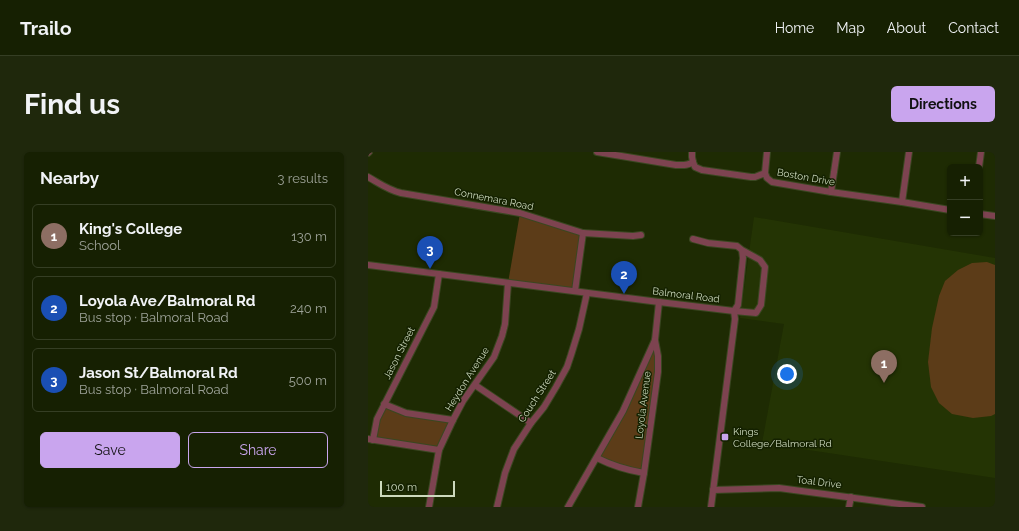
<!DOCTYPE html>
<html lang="en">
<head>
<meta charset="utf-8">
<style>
	:root { --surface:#162002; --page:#1f280c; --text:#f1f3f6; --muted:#9ea399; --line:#353e24; --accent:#c9a5ee }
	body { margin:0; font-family:Raleway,sans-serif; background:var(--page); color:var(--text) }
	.controls { position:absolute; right:12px; top:12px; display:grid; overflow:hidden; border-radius:6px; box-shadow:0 1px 3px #0004 }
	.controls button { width:36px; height:36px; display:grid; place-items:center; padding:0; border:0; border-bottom:1px solid var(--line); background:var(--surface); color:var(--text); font:20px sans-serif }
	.scale { position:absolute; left:12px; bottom:10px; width:75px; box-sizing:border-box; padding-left:4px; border:2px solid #cdd9bd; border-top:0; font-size:11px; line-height:14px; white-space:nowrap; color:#cdd9bd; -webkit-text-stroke:3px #142100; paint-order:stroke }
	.you { position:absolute; left:419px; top:222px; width:14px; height:14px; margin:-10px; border:3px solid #fff; border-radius:50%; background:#1a73e8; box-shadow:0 0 0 6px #1a73e833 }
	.badge { display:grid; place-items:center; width:26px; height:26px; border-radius:50%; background:var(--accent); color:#fff; font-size:13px; font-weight:700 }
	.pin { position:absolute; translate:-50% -33px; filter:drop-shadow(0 1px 2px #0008) }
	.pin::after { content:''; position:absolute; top:21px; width:14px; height:12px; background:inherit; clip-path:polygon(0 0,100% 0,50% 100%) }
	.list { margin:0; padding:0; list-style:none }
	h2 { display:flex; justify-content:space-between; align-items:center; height:52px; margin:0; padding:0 16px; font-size:17px }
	h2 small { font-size:13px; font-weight:400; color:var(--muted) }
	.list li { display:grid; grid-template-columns:26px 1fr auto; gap:12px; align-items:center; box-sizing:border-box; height:64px; margin:0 8px 8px; padding:0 8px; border:1px solid var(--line); border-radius:6px }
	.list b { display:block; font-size:15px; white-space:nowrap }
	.list p { margin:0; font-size:13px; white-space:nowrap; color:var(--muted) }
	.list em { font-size:13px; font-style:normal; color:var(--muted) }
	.actions { display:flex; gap:8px; padding:12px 16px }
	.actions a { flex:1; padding:9px 0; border:1px solid var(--accent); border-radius:6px; text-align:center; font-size:14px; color:var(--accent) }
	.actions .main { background:var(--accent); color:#111 }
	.map { position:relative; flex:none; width:627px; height:355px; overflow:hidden; border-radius:6px }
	header { display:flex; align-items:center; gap:24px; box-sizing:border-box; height:56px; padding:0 20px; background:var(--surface); border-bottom:1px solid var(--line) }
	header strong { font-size:19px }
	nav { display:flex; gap:22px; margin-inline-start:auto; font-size:14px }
	.intro { display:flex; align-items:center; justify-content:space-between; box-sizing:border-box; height:96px; padding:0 24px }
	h1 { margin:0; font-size:28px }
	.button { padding:10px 18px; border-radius:6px; background:var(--accent); color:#111; font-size:14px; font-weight:700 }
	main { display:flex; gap:24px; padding:0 24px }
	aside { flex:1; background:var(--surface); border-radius:6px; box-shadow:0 1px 3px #0004 }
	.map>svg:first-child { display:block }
	.built { fill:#243404 }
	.green { fill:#5c3c18 }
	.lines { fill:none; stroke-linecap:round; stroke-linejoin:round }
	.minor-casing { stroke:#3a4721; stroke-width:8 }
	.minor { stroke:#7d4350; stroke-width:6 }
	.poi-dot { fill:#c9a5ee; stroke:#142100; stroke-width:1.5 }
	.labels { text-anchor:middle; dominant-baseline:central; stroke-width:3; stroke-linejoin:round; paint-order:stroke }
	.street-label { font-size:10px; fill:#cdd9bd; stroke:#142100 }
	.poi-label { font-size:10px; fill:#cdd9bd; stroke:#142100; text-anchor:start }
</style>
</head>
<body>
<header>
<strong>Trailo</strong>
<nav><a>Home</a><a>Map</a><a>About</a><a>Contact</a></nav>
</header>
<div class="intro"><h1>Find us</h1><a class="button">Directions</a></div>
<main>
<aside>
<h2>Nearby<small>3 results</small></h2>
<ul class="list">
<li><span class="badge" style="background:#8d6e63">1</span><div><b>King's College</b><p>School</p></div><em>130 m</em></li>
<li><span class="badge" style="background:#1a4fb4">2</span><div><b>Loyola Ave/Balmoral Rd</b><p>Bus stop · Balmoral Road</p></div><em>240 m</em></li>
<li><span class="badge" style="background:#1a4fb4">3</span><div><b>Jason St/Balmoral Rd</b><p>Bus stop · Balmoral Road</p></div><em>500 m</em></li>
</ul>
<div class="actions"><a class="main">Save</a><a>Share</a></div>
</aside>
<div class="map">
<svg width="627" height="355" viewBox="0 0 627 355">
	<rect width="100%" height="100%" fill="#1e2b03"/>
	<polygon class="built" points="386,65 627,106 627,326 394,291 416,172 372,166"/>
	<g class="green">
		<polygon points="152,61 215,81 207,139 140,131"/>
		<polygon points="619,110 627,113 627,262 623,264 605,266 584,262 571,251 563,235 560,210 564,176 571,144 577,129 590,118 604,111"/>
		<polygon points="287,188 290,204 276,321 229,306"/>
		<polygon points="16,252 38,261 85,268 71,298 5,288"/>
	</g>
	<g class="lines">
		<defs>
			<g id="minor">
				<path d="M229,0L308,13C315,13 319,14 325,10L327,15L334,18L383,25H387L397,21L399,26L404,30L463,40L534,50L582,58"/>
				<polyline points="324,0 324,5 325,10"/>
				<polyline points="0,1 1,0"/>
				<polyline points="611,15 613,0"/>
				<polyline points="397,21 399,0"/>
				<path d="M0,25C11,31 20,38 33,41L152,61L215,81L207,139"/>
				<polyline points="463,40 469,0"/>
				<polyline points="534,50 541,0"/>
				<polyline points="612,62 627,64"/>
				<polyline points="215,81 265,84 273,83"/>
				<polyline points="325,87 340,91 369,94 374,98 375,106 370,153 366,159 388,161 393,153 397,115 392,108 374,98"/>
				<polyline points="0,113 291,150 366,159 367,167 343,355"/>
				<polyline points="107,233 163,271"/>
				<polyline points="16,252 38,261 85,268"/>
				<polyline points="0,287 71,298"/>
				<polyline points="5,288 9,267 66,155 71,122"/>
				<path d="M229,306C245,314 258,318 276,321"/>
				<polyline points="345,338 411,336 554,355"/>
				<polyline points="61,355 71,298 85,268 95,249 126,205 134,184 137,172 140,131"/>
				<polyline points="129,355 137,321 146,297 163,271 176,255 188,235 199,215 203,203 211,177 219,141"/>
				<polyline points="200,355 255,259 287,188 291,150"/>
				<polyline points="270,355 276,321 290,220 290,204 287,188"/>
				<polyline points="481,355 483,345"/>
			</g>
		</defs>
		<use href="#minor" class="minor-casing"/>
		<use href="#minor" class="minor"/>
	</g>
	<rect class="poi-dot" x="353" y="281" width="8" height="8" rx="2"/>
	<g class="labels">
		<g class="street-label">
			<text transform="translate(438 25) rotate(10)">Boston Drive</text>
			<text transform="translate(126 47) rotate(11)">Connemara Road</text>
			<text transform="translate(318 143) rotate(7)">Balmoral Road</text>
			<text transform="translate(31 201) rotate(-63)">Jason Street</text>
			<text transform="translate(99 227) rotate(-58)">Heydon Avenue</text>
			<text transform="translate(169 244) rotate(-57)">Couch Street</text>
			<text transform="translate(275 253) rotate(-83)">Loyola Avenue</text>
			<text transform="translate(451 330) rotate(7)">Toal Drive</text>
		</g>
		<g class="poi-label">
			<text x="365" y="279">Kings<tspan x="365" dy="12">College/Balmoral Rd</tspan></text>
		</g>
	</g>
</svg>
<div class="controls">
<button>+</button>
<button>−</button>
</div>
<div class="scale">100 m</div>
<div class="you"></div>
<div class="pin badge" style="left:516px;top:231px;background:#8d6e63">1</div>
<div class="pin badge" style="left:256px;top:142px;background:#1a4fb4">2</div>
<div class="pin badge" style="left:62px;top:117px;background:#1a4fb4">3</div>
</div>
</main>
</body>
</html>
